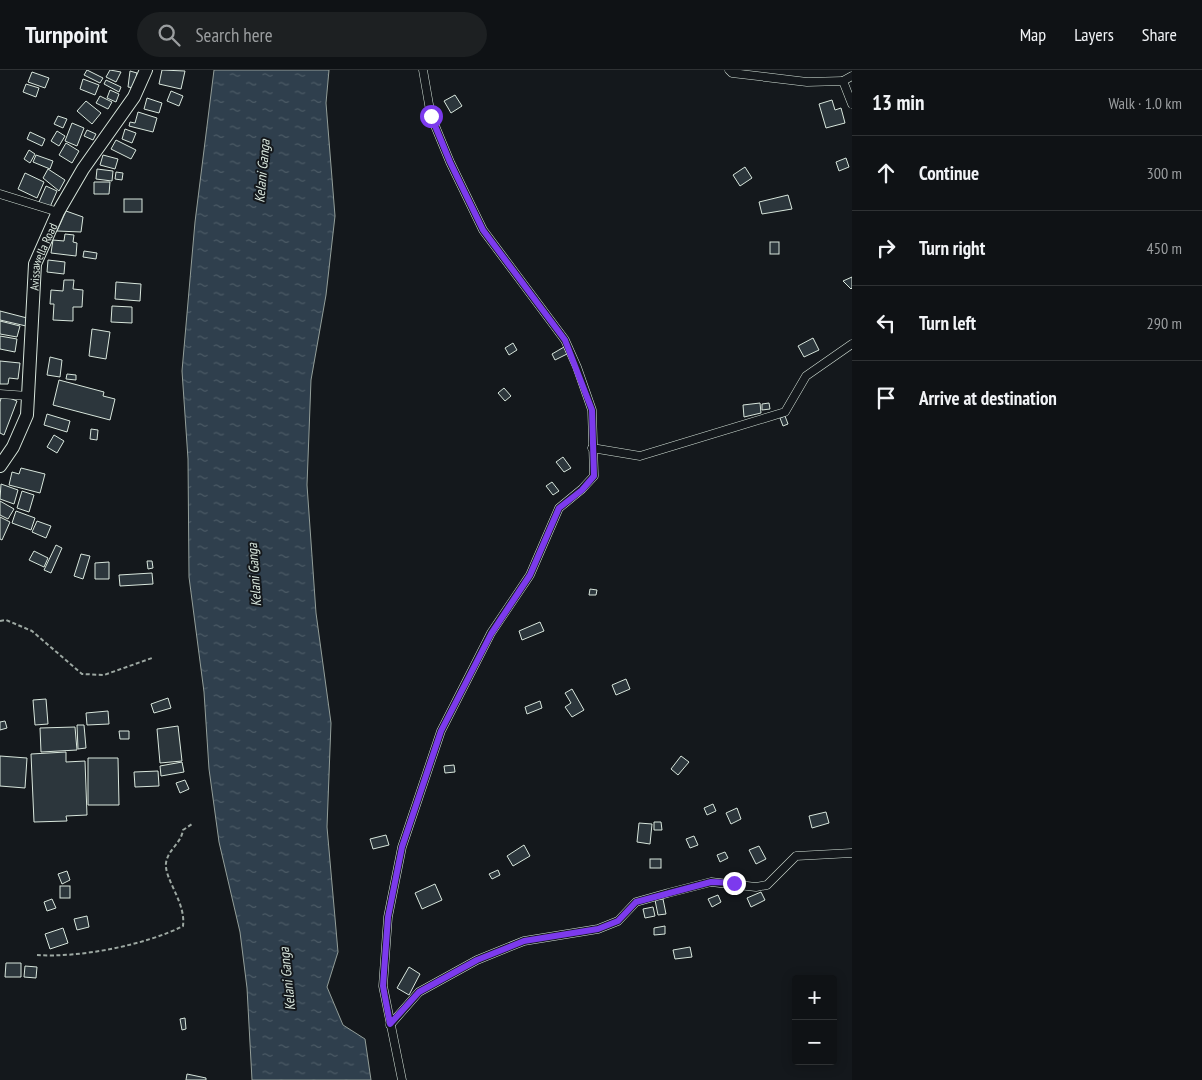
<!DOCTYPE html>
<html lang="en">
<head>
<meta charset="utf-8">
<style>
	:root { --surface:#0f1215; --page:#1d2022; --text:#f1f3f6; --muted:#9b9ea0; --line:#2f3234 }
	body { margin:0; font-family:"PT Sans Narrow",sans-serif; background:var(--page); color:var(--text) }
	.controls { position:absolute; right:15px; bottom:15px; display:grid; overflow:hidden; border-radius:5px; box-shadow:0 2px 12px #0003 }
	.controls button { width:45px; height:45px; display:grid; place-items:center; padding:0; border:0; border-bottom:1px solid var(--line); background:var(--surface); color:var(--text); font:25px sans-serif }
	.stop { position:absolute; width:15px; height:15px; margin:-11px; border:4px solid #7c3aed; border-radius:50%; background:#fff }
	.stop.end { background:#7c3aed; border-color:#fff; box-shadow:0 1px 5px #0008 }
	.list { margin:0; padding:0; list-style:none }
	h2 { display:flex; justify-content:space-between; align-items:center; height:65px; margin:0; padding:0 20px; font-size:21px }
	h2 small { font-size:16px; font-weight:400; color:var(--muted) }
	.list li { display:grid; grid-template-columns:32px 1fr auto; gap:15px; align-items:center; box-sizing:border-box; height:75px; padding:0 20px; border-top:1px solid var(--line) }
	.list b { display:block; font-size:19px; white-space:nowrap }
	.list em { font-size:16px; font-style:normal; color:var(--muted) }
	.icon { flex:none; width:28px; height:28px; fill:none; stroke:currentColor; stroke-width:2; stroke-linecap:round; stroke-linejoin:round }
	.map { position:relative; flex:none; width:852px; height:1010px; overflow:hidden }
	header { display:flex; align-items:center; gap:30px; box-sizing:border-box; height:70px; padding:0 25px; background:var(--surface); border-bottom:1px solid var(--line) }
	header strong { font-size:24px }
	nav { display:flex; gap:28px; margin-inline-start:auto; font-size:18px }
	.search { width:350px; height:45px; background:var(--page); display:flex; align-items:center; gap:12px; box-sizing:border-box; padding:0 18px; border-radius:28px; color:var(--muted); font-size:19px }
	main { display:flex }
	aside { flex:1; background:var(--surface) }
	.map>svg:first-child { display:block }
	.water { fill:url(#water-ripples); stroke:#939e99 }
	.building { fill:#2c363c; stroke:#d8e6dc }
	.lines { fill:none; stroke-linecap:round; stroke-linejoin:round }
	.street-casing { stroke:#d8e6dc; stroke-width:9 }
	.primary-casing { stroke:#d8e6dc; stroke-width:14 }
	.path { stroke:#9da8a2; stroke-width:2; stroke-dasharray:4 2.5; stroke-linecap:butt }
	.street { stroke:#14181c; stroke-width:8 }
	.primary { stroke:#14181c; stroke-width:12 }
	.route { stroke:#7c3aed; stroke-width:6 }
	.labels { text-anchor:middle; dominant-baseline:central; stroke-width:4; stroke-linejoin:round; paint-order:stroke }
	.street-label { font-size:12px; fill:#d8e6dc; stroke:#14181c }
	.water-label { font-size:14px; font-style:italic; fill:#d8e6dc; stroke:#14181c }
</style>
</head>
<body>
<header>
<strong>Turnpoint</strong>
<div class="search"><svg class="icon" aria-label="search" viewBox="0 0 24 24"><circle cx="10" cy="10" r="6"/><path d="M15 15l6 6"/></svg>Search here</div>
<nav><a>Map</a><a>Layers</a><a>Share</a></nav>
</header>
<main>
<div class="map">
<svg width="852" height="1010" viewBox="0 0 852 1010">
	<defs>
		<pattern id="water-ripples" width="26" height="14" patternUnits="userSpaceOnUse" patternTransform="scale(1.25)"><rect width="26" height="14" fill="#2f3f4d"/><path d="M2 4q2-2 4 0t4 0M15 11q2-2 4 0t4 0" fill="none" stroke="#4c5b66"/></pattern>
	</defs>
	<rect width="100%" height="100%" fill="#14181c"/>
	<polygon class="water" points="214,0 329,0 326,33 335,146 326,225 311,310 307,415 316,543 331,653 327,757 338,882 327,917 343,955 365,969 371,1010 252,1010 247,918 240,862 219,772 209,699 204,622 189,507 188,389 182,301 195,152"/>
	<g class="building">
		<polygon points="87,0 103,8 100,13 84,5"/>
		<polygon points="110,0 121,2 116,12 106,7"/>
		<polygon points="162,0 185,1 181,19 159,14"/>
		<polygon points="130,1 137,3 134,18 128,17"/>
		<polygon points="32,2 49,8 45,18 28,12"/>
		<polygon points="83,9 99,15 95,25 80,19"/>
		<polygon points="106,10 121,17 119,22 104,14"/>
		<polygon points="26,14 39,18 36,27 23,22"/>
		<polygon points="110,20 119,24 116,32 107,28"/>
		<polygon points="171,21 183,26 179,36 167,31"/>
		<polygon points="455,25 462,36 451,43 444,31"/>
		<polygon points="100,26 112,32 108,39 96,33"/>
		<polygon points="147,28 162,33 159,43 144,39"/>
		<polygon points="832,30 835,40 841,38 845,53 826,58 819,34"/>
		<polygon points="86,31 101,43 92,54 77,41"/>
		<polygon points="138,42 157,48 153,62 129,56 130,52 135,53"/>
		<polygon points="58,46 67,49 63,58 54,54"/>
		<polygon points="72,53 84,58 77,76 65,71"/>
		<polygon points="125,59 136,63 132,73 122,69"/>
		<polygon points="87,60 96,64 93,70 84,66"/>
		<polygon points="57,61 65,66 59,76 51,71"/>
		<polygon points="30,62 45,69 42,76 27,69"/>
		<polygon points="116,70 136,80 131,89 111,79"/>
		<polygon points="66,73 79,81 72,93 59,85"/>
		<polygon points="29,80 35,84 30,93 24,89"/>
		<polygon points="36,85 53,91 50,99 33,92"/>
		<polygon points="103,85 118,89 115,99 100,95"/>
		<polygon points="846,88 849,97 839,101 836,92"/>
		<polygon points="745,97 752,108 740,116 733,105"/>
		<polygon points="48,99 65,110 59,121 43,108"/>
		<polygon points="97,99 113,101 112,111 96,109"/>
		<polygon points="116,102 123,103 122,110 115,109"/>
		<polygon points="25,103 44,112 37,128 18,119"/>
		<polygon points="94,112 110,112 109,124 94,124"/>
		<polygon points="46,116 57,121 50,137 39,132"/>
		<polygon points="788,125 792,139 762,144 759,132"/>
		<rect x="124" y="129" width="18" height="13"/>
		<polygon points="66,141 83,147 81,162 57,161"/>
		<polygon points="65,164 74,165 73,172 77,173 76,186 51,183 53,170 64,171"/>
		<rect x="770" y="172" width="9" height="12"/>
		<polygon points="84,181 97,183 96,189 83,187"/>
		<polygon points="48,190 65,192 64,204 47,202"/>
		<polygon points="852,207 852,218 851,219 843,211"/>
		<polygon points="64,210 74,210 73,219 83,220 82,237 73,237 73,251 53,250 54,234 50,234 51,220 63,221"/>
		<polygon points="116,212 141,214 140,231 115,229"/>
		<polygon points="112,236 132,237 132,253 111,252"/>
		<polygon points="0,241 27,248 26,256 0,250"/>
		<polygon points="0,251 20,256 17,267 0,264"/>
		<polygon points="92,259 110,262 106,289 89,286"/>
		<polygon points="0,266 17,269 15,282 0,279"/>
		<polygon points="813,268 819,280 804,287 798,276"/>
		<polygon points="513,273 517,280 509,285 505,278"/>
		<polygon points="564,277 567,284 555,290 552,284"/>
		<polygon points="50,287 62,290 60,307 47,305"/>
		<polygon points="0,291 20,293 18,309 9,308 8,314 0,314"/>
		<polygon points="67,304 76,305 76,310 66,309"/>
		<polygon points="59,310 104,322 103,326 115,329 110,350 53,335"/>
		<polygon points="504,318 511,326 505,331 498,323"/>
		<polygon points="2,325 17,331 4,365 0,363 0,332"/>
		<polygon points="760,333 761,343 744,347 743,335"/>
		<polygon points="769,333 770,339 762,340 762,334"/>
		<polygon points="47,344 70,351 67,362 44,355"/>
		<polygon points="785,346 788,354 783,356 780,348"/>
		<polygon points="91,359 98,360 97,370 90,369"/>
		<polygon points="54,365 64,371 57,383 47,377"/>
		<polygon points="563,387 571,398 564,402 556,392"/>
		<polygon points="21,398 45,404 40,423 9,415 12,402 19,404"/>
		<polygon points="552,412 559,421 553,425 546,416"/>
		<polygon points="1,414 18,420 14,434 0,429"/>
		<polygon points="22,421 34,425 29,442 17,438"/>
		<polygon points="0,431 14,439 8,449 0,445"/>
		<polygon points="16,441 35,448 31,460 12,453"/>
		<polygon points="0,447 10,452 2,470 0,469"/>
		<polygon points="37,451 51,456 46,468 32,462"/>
		<polygon points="56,475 62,478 51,503 44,500"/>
		<polygon points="34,481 48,488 44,497 29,490"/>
		<polygon points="81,484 90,486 83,509 74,506"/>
		<polygon points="147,491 152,491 153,498 148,499"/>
		<polygon points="109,492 109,509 95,509 95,493"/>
		<polygon points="152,503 153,514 120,516 119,505"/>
		<polygon points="590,519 597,520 596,525 589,525"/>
		<polygon points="540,552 544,561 522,570 519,561"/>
		<polygon points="626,609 630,619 616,625 612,615"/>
		<polygon points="572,619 584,640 572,647 565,637 571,633 565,623"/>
		<polygon points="168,628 171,638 154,643 151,634"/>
		<polygon points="46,629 48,654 35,655 33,630"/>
		<polygon points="540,631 542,638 527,644 525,637"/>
		<polygon points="108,641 109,654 87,655 86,643"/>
		<polygon points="5,651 7,658 0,660 0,652"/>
		<polygon points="77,655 84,655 86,678 78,679"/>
		<polygon points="178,656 182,691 160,693 157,659"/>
		<polygon points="75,657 77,680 41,682 40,658"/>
		<polygon points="119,661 129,661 129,669 120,669"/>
		<polygon points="66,682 66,692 85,691 87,745 66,746 67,751 34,752 31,684"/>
		<polygon points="0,686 27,688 25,718 0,716"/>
		<polygon points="681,686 689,692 678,705 671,699"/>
		<polygon points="88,688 118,688 119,735 88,735"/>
		<polygon points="182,692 184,702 161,706 160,696"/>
		<polygon points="454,695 455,702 445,703 444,696"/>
		<polygon points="158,701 159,716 135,717 134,702"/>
		<polygon points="185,710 189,719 180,723 176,713"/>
		<polygon points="713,734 716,741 707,745 704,738"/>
		<polygon points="737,738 741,749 731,754 726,743"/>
		<polygon points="826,742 829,753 812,758 809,746"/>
		<polygon points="654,752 661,752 662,760 654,760"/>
		<polygon points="639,753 652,754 650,774 637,772"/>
		<polygon points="386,765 389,775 373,779 370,769"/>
		<polygon points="694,766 698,775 690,778 686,769"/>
		<polygon points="524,775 530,786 513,796 507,786"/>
		<polygon points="759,776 766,789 756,794 749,780"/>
		<polygon points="725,782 728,788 720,792 717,785"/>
		<rect x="650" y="789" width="11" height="9"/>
		<polygon points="498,800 500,805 492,809 489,804"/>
		<polygon points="67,801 70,810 62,814 58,804"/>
		<polygon points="435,814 442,830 422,839 415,823"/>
		<rect x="60" y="816" width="10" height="12"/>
		<polygon points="761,822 765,830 751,837 747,828"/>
		<polygon points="718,825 721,832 712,837 708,829"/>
		<polygon points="52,829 56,838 47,841 44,832"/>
		<polygon points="663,829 666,844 658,845 655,830"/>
		<polygon points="653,837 655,846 645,848 643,839"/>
		<polygon points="87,846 89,857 77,860 74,849"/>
		<polygon points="665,856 665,864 654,865 654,858"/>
		<polygon points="63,858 68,873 50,879 45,864"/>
		<polygon points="690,877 692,887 675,889 673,880"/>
		<polygon points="6,893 21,893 21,907 5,907"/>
		<polygon points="25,896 37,897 36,908 24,907"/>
		<polygon points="409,897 420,904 409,925 397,918"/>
		<polygon points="185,948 186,959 182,960 180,949"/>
		<polygon points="187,1004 206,1008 206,1010 186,1010"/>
	</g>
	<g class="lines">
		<defs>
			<g id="street">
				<polyline points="729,0 732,3 807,12 843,11 852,34"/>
				<polyline points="843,11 852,6"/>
				<polyline points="0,124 58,142"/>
				<polyline points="0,324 28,326"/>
				<polyline points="592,378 640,386 785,342 806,306 852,274"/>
				<polyline points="390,955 419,922 477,890 524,871 598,859 618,851 636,832 668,823 711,812 756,817 767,815 796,786 852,783"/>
				<polyline points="402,1010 383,916 388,847 402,777 441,661 491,563 530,505 559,438 582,419 594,406 592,340 577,297 565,270 483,160 450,92 431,46 423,0"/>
			</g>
			<g id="primary">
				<path id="s1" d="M0,396L13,377L27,345L35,194L58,142L83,99L134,27L146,0"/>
			</g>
		</defs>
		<use href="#street" class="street-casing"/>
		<use href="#primary" class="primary-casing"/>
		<g class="path">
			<polyline points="0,551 6,550 32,561 82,604 104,605 152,588"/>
			<path d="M37,885C79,888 146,875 183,856C186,832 164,809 166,793C168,779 181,774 183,760L192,754"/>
		</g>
		<use href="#street" class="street"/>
		<use href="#primary" class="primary"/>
	</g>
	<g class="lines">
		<polyline class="route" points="431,46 450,92 483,160 565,270 592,340 594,406 582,420 559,438 530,505 491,564 441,661 402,777 388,847 383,916 390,954 419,922 477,890 524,871 598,859 618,851 636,832 711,812 734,813"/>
	</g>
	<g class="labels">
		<g class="street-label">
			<text stroke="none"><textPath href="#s1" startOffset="218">Avissawella Road</textPath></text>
		</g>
		<g class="water-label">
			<text transform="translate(262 101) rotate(-85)">Kelani Ganga</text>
			<text transform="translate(254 505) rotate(-94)">Kelani Ganga</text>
			<text transform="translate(287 909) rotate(-96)">Kelani Ganga</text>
		</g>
	</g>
</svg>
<div class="controls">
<button>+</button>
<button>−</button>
</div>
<div class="stop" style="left:431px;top:46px"></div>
<div class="stop end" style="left:734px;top:813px"></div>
</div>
<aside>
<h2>13 min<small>Walk · 1.0 km</small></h2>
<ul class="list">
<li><svg class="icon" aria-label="ahead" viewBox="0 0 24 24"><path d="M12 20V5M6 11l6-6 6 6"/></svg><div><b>Continue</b></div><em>300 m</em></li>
<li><svg class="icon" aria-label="right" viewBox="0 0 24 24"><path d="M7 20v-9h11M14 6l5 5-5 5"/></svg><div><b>Turn right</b></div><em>450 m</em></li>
<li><svg class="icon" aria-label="left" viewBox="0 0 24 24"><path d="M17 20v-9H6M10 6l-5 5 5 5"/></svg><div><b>Turn left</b></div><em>290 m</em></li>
<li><svg class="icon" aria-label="arrive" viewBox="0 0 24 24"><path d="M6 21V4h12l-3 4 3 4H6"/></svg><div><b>Arrive at destination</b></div></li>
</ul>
</aside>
</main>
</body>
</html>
